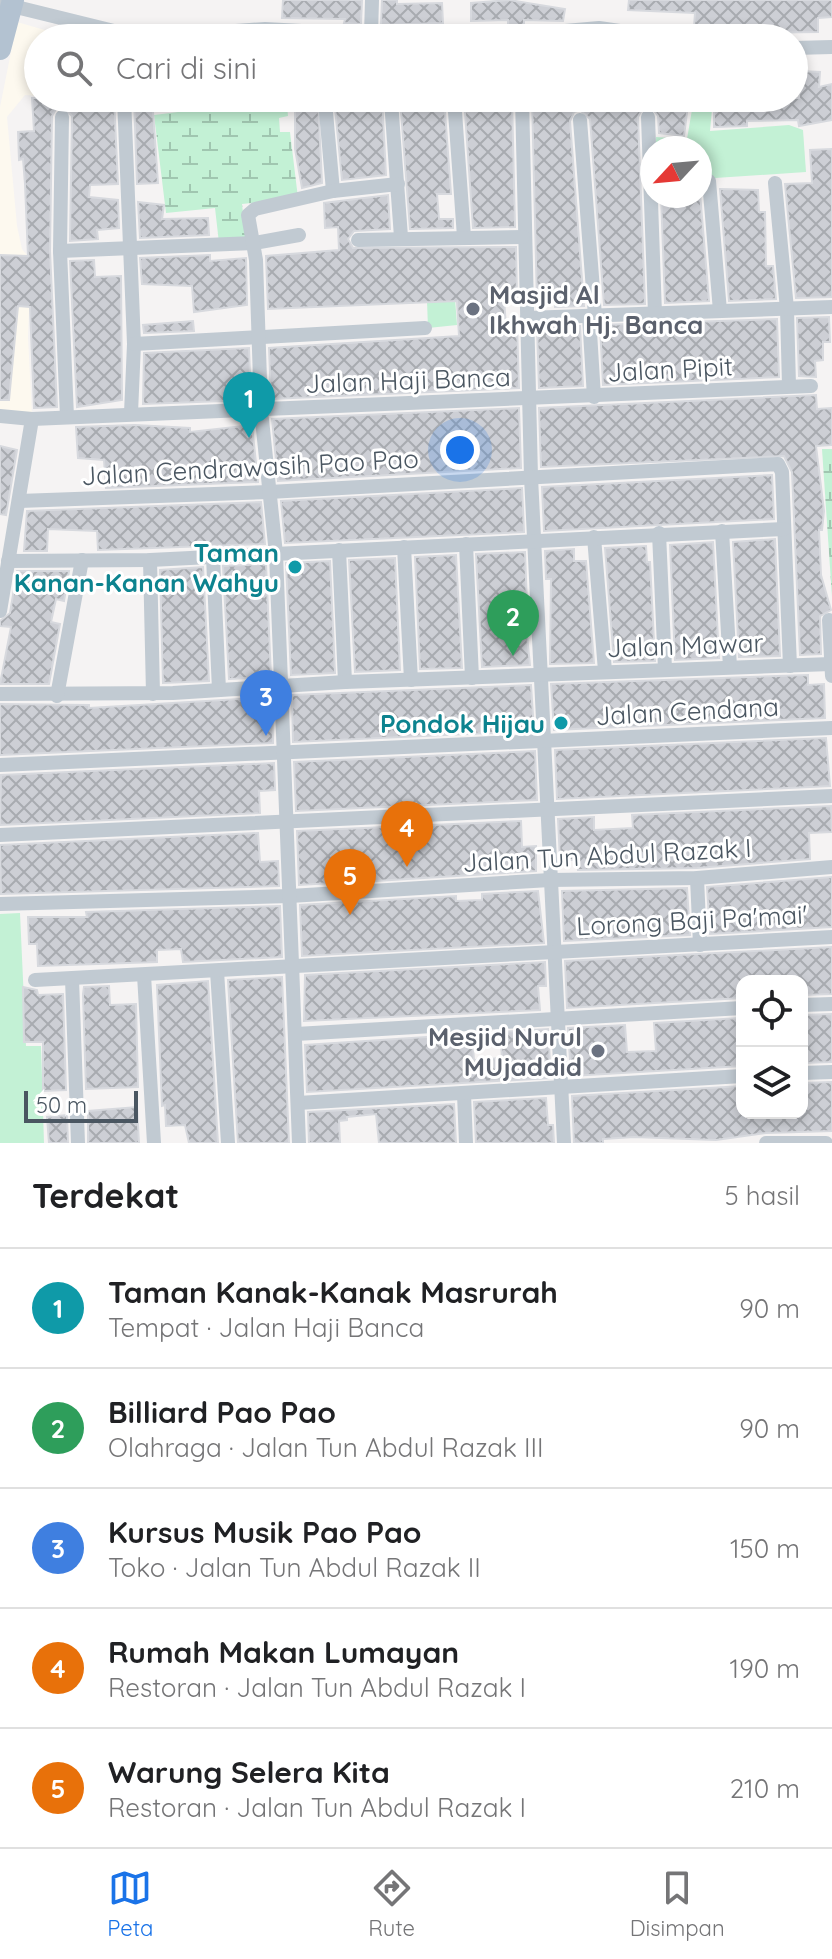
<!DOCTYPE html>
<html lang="id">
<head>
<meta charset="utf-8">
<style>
	:root { --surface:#fff; --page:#f2f2f2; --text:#202124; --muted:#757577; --line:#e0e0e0; --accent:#1a73e8 }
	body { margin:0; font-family:Quicksand,sans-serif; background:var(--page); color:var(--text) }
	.controls { position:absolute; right:24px; bottom:24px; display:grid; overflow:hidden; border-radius:16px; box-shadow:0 4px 12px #0003 }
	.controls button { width:72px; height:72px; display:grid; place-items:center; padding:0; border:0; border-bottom:2px solid var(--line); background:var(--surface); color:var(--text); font:40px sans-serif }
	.compass { position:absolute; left:640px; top:136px; width:72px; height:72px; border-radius:50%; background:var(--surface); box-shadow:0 4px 12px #0003; rotate:244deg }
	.scale { position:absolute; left:24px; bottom:20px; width:114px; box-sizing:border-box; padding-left:8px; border:4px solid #4a5661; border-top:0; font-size:22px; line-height:28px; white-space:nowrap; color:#4a5661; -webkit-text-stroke:6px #fff; paint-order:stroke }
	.you { position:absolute; left:460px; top:450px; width:28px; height:28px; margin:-20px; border:6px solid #fff; border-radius:50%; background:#1a73e8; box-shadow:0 0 0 12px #1a73e833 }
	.badge { display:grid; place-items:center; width:52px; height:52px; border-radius:50%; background:var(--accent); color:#fff; font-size:26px; font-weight:700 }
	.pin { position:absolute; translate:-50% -66px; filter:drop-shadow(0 2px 4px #0008) }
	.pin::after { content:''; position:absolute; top:42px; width:28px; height:24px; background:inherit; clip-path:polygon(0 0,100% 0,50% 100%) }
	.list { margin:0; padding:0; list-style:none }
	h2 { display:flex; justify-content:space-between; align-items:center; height:104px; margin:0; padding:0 32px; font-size:34px }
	h2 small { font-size:26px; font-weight:400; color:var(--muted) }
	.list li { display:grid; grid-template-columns:52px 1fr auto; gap:24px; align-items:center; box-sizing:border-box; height:120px; padding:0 32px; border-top:2px solid var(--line) }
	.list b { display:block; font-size:30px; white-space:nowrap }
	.list p { margin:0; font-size:26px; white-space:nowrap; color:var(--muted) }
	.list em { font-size:26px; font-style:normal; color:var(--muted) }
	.icon { flex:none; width:44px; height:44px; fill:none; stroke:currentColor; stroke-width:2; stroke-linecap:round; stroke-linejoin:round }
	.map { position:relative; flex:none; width:832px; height:1143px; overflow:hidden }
	.search { position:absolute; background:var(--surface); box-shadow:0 4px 12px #0003; left:24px; right:24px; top:24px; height:88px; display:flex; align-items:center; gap:20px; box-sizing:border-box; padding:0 28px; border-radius:44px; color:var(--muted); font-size:30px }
	.sheet { height:704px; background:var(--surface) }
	nav { display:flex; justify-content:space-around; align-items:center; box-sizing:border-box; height:112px; border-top:2px solid var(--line); background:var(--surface); font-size:22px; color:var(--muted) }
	nav a { display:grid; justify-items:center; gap:4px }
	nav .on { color:var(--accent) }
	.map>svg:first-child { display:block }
	.commercial { fill:#fdf9ef }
	.grass { fill:#c3f1d5 }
	.wetland { fill:url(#wetland-marsh) }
	.building { fill:url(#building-cross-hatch); stroke:#d7d9de; stroke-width:2 }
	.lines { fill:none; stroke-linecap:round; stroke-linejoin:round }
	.minor { stroke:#c1cad2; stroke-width:14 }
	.primary { stroke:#b3c2d1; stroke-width:22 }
	.worship-dot { fill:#6b7280; stroke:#fff; stroke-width:3 }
	.culture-dot { fill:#0f9aa8; stroke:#fff; stroke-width:3 }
	.labels { text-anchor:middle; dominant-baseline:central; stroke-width:6; stroke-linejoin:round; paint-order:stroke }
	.worship-label { font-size:26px; font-weight:bold; fill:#5b616d; stroke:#fff; text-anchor:start }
	.street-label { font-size:26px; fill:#4a5661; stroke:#fff }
	.culture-label { font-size:26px; font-weight:bold; fill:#0d838f; stroke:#fff; text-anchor:end }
</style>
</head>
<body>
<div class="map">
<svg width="832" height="1143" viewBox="0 0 832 1143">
	<defs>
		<pattern id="wetland-marsh" width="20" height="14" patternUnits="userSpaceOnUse" patternTransform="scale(2)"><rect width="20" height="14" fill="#c3f1d5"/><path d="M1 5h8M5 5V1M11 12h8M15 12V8" fill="none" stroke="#a0c6b0"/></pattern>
		<pattern id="building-cross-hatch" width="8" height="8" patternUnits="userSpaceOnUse" patternTransform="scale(2)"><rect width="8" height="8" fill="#cdcfd5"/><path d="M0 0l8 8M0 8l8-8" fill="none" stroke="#a8abb0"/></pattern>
	</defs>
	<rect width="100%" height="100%" fill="#f5f3f3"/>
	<polygon class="commercial" points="17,22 62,35 62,38 38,38 38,96 25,95 7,117 17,226 22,249 31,260 28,337 32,415 0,413 0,107"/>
	<g class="grass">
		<polygon points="694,98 713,98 710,131 789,125 803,130 806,172 700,179 700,148 655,148 656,137 687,139"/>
		<polygon points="455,299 457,325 428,328 427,301"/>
		<polygon points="20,913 26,1046 41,1046 44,1143 0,1143 0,914"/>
	</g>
	<g class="wetland">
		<polygon points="191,98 245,98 247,109 287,105 288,116 279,118 280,132 290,132 298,198 242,204 246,240 219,243 215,208 166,213 154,115 186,111 185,99"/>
		<polygon points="822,449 832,449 832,597"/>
	</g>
	<g class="building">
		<polygon points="283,0 362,0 361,24 344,23 345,19 282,18"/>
		<polygon points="382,0 397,0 397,4 442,3 443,23 381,25"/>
		<polygon points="509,0 565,9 563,21 524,20 524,25 508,26 508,20 471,21 471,3"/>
		<polygon points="629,0 832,0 832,17 818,18 818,32 734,33 734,37 716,36 716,27 694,27 695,13 628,10"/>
		<polygon points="800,71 820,72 819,87 832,84 832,120 799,126 798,120 747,121 747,126 714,127 714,98 799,98"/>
		<polygon points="32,98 114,98 118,184 90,185 89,197 118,200 119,228 97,230 98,239 70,241 72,116 63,107 56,109 52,116 50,251 57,407 34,408 30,307 18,306 9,400 0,400 0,255 28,256 25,184 23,159 19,160 18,132 34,131"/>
		<polygon points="134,98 152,98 158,183 137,184"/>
		<polygon points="295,98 318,98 322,183 302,188 295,149"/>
		<polygon points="347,98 382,98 386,175 342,180 335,108 347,107"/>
		<polygon points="400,98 444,98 451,194 437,194 439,219 453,219 453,228 410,229"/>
		<polygon points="464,98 512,98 515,227 473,228"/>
		<polygon points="532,98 576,99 576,106 654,102 688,105 684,136 659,133 658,116 652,108 643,108 638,117 645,304 604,305 590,119 580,110 574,112 570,121 584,306 555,307 555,302 537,303"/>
		<polygon points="832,149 832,297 796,298 785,184 812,183 810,150"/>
		<polygon points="720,189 758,190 759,212 765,212 766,266 773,266 776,299 729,301"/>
		<polygon points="700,193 709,301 665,303 661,196"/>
		<polygon points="388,195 390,229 354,231 348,239 353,248 516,247 517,299 504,299 506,326 517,325 519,388 271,399 269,348 459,336 457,301 268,309 266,256 339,250 338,227 325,228 324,203"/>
		<polygon points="138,202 164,205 162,219 208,218 209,235 140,238"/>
		<polygon points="210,255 210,261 246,258 247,305 194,312 192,286 142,284 140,258"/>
		<polygon points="94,260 95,277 121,276 122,400 77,407 70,261"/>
		<polygon points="829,317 830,342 823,342 823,360 815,361 816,377 799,376 797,318"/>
		<polygon points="777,319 779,377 603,385 600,325"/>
		<polygon points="193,321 194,331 144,333 143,325"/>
		<polygon points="580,326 583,386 539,388 537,328"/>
		<polygon points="249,348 251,400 143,404 144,353"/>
		<polygon points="816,395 817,409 832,408 832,445 816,446 824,511 822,530 819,530 821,575 831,610 820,616 821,654 800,655 792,472 784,456 541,467 539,408"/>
		<polygon points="519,408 521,468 278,481 272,419"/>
		<polygon points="135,425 190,428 190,432 252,425 258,482 106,488 104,460 78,458 76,427"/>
		<polygon points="0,446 17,450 6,515 0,514"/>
		<polygon points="772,475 774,519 544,531 542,487"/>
		<polygon points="522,488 524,532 285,543 281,501"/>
		<polygon points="261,502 265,544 98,550 97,531 48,529 47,551 24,551 27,511"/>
		<polygon points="775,539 780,656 739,657 733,542"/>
		<polygon points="713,542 719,658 675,660 670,545"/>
		<polygon points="646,546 647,562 650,562 655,661 614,662 605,548"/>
		<polygon points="574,549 574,561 586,561 594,663 550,664 551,579 546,579 545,551"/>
		<polygon points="525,552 527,605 524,605 530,665 482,667 476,554"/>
		<polygon points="456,555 462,668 420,669 415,557"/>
		<polygon points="395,558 400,670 355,672 349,560"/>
		<polygon points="330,561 335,673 291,675 286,563"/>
		<polygon points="266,564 271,677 229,679 223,566"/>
		<polygon points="203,567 209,681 163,683 160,570"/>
		<polygon points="17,571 69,571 64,601 56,599 51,622 60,624 49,684 0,684 11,627 0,626 0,621 10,613"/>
		<polygon points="808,675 808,685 824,684 825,718 554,730 551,684"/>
		<polygon points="531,685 534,731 293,742 292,695"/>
		<polygon points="272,697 273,743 0,755 0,704 89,705 89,708"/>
		<polygon points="826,738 830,786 557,799 555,750"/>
		<polygon points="535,751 537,800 296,811 294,762"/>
		<polygon points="274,763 275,790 259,791 260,813 0,825 1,775"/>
		<polygon points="831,806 832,832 809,833 810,859 697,868 578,870 577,860 560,860 558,819 594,817 594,830 633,828 632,815"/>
		<polygon points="521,821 522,847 536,846 536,871 360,882 359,870 331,871 332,883 299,885 297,831"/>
		<polygon points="258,833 260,862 278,861 279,886 1,894 0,845"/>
		<polygon points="832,877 832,927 710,934 707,887"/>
		<polygon points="687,888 690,935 564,941 562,891"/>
		<polygon points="538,891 544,943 302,956 300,905 456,896 456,901 482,900 482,894"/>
		<polygon points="280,906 282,957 183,962 181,949 157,950 157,962 38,966 37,944 29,944 28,917 87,917 86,912"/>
		<polygon points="832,947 832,994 802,995 802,981 787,981 787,976 742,981 742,998 567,1008 565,961"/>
		<polygon points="545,962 546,986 538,986 540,1010 304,1021 305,975"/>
		<polygon points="282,977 289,1143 238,1143 228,980"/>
		<polygon points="208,981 218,1143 189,1143 185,1125 166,1126 165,1105 162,1106 157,985"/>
		<polygon points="109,986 110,1005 136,1004 138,1087 86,1089 83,994 84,987"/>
		<polygon points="23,987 37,990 38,995 63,994 66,1090 43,1091 43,1042 24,1042"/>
		<polygon points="832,1014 832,1062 802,1063 802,1015"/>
		<polygon points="740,1018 742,1066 571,1076 568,1028 625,1025 627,1052 656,1051 654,1023"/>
		<polygon points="548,1029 551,1078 307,1092 305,1045 472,1034 474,1060 502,1058 500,1032"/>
		<polygon points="832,1082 832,1131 766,1133 716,1140 634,1137 603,1139 603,1143 574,1143 572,1096 742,1086 742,1113 802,1113 802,1083"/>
		<polygon points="546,1098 548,1125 553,1125 554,1143 476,1143 474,1102"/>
		<polygon points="454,1104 456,1143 379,1143 376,1114 347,1117 347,1120 339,1121 340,1143 309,1143 308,1112"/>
		<polygon points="137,1107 139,1143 88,1143 88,1111"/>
		<polygon points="67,1115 68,1143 49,1143 47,1117"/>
	</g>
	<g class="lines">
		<g class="minor">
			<polyline points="0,3 122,33 180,35 265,29 429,38"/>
			<polyline points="371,34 372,0"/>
			<polyline points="486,38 599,28 668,38"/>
			<polyline points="794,48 832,47"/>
			<polyline points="124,98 134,344 131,413"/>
			<polyline points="454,98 464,237"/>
			<polyline points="522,98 531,477 564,1143"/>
			<polyline points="391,101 401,237"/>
			<polyline points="326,112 333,191"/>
			<polyline points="62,117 60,251 67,417"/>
			<polyline points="648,117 655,314"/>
			<polyline points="580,120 595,316"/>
			<polyline points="709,181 720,311"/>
			<polyline points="775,183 787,309 789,386"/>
			<polyline points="358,240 523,237"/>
			<polyline points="60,251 254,243 299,235"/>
			<polyline points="589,316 594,397"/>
			<polyline points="527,318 832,307"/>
			<polyline points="134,344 425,328"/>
			<polyline points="0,416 32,419 811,386"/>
			<polyline points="19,501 269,492 778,464 782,472 790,666"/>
			<polyline points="722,531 730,667"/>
			<polyline points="659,533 665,669"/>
			<polyline points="594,537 605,671"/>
			<polyline points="466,544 472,678"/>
			<polyline points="404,547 411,680"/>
			<polyline points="339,550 345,682"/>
			<polyline points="213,557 219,690"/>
			<polyline points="150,560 153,694"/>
			<polyline points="8,561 150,560 784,529"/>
			<polyline points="0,611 32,419"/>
			<polyline points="829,620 832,676"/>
			<polyline points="0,694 173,693 345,682 831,664"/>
			<polyline points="57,696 82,560"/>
			<polyline points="0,765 832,728"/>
			<polyline points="0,835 832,796"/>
			<polyline points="697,878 700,945"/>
			<polyline points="0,904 290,896 550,880 697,878 832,867"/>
			<polyline points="217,971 228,1143"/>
			<polyline points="144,975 154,1143"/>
			<polyline points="72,979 78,1143"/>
			<polyline points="35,980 832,937"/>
			<polyline points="802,1005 832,1004"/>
			<polyline points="296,1034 742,1008"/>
			<polyline points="802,1073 832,1072"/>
			<polyline points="464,1094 466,1143"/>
			<polyline points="298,1103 742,1076"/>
			<polyline points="299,1143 276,554 261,410 256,260 248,215 255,209 333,191 398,184"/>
			<polyline points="766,1143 826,1143"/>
		</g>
		<polyline class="primary" points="0,49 13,0"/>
	</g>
	<g class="worship-dot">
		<circle cx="473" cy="309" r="8"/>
		<circle cx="598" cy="1051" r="8"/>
	</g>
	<g class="culture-dot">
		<circle cx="295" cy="567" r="8"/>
		<circle cx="561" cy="723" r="8"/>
	</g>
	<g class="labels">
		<g class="worship-label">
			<text x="489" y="294">Masjid Al<tspan x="489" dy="30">Ikhwah Hj. Banca</tspan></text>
			<text x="582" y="1036" text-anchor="end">Mesjid Nurul<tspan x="582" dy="30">MUjaddid</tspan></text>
		</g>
		<g class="street-label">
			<text transform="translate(670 369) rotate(-3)">Jalan Pipit</text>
			<text transform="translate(408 380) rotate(-2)">Jalan Haji Banca</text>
			<text transform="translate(250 467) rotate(-3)">Jalan Cendrawasih Pao Pao</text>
			<text transform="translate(685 645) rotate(-2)">Jalan Mawar</text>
			<text transform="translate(687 711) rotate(-3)">Jalan Cendana</text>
			<text transform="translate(607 855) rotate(-3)">Jalan Tun Abdul Razak I</text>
			<text transform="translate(692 920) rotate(-3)">Lorong Baji Pa'mai'</text>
		</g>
		<g class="culture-label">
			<text x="279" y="552">Taman<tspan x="279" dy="30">Kanan-Kanan Wahyu</tspan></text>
			<text x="545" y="723">Pondok Hijau</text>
		</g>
	</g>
</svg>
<div class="controls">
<button><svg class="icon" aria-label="locate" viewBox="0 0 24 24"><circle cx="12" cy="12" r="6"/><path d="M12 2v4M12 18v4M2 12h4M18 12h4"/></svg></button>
<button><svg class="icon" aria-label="layers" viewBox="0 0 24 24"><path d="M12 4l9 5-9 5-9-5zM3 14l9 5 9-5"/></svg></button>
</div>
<svg class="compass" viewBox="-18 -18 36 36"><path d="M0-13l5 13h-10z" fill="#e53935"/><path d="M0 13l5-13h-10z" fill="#757577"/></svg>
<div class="scale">50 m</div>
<div class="you"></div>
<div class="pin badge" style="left:249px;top:438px;background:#0f9aa8">1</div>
<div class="pin badge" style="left:513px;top:656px;background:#2e9e5b">2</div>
<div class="pin badge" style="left:266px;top:736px;background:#3f7fe0">3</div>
<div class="pin badge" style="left:407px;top:867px;background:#e8710a">4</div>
<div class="pin badge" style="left:350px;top:915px;background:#e8710a">5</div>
<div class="search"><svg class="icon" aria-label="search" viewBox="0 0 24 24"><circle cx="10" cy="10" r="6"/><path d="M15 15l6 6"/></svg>Cari di sini</div>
</div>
<section class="sheet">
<h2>Terdekat<small>5 hasil</small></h2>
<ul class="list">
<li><span class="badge" style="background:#0f9aa8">1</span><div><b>Taman Kanak-Kanak Masrurah</b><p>Tempat · Jalan Haji Banca</p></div><em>90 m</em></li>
<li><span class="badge" style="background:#2e9e5b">2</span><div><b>Billiard Pao Pao</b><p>Olahraga · Jalan Tun Abdul Razak III</p></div><em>90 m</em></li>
<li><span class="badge" style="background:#3f7fe0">3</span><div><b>Kursus Musik Pao Pao</b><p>Toko · Jalan Tun Abdul Razak II</p></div><em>150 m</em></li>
<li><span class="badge" style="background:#e8710a">4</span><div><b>Rumah Makan Lumayan</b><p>Restoran · Jalan Tun Abdul Razak I</p></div><em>190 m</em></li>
<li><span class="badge" style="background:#e8710a">5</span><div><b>Warung Selera Kita</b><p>Restoran · Jalan Tun Abdul Razak I</p></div><em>210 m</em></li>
</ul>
</section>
<nav>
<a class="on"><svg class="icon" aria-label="map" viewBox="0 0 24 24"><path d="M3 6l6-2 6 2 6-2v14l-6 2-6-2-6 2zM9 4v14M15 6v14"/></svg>Peta</a>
<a><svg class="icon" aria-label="directions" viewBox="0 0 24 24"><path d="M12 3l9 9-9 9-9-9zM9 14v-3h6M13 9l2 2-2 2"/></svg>Rute</a>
<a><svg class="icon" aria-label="saved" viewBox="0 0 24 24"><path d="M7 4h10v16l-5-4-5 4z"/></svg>Disimpan</a>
</nav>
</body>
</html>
